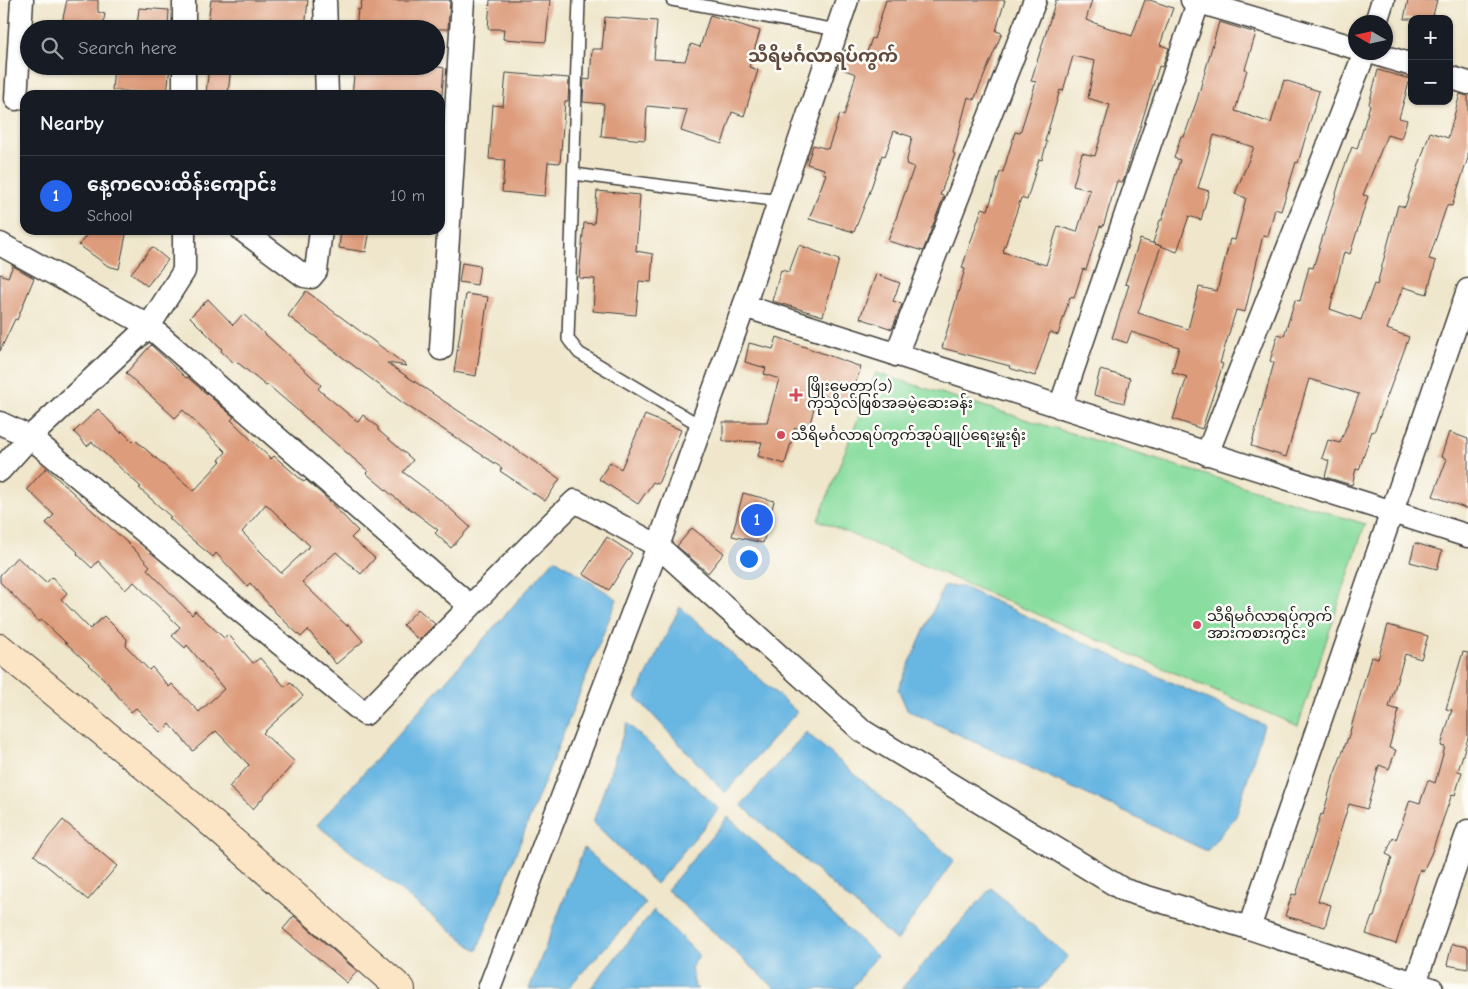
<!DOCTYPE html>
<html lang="en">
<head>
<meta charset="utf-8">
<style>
	:root { --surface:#171b24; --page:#20242c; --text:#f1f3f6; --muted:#9ea1a6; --line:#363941; --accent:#2563eb }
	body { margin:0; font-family:"Comic Neue","Noto Sans Myanmar",sans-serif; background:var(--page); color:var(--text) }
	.controls { position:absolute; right:15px; top:15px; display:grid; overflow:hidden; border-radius:10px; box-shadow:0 1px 4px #0004 }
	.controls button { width:45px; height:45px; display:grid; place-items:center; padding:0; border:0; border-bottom:1px solid var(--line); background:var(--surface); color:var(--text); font:25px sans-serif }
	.compass { position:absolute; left:1348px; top:15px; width:45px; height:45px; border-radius:50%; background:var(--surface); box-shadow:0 1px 4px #0004; rotate:279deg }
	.you { position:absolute; left:748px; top:558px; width:18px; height:18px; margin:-12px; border:4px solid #fff; border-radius:50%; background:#1a73e8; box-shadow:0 0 0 8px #1a73e833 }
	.badge { display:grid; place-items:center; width:32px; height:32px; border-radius:50%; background:var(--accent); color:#fff; font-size:16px; font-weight:700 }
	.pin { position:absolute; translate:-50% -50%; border:2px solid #fff; box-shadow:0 1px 5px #0006 }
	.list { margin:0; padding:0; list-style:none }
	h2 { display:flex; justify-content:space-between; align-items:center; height:65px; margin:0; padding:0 20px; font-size:21px }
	h2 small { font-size:16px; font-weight:400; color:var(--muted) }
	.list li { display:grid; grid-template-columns:32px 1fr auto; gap:15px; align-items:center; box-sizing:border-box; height:80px; padding:0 20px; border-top:1px solid var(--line) }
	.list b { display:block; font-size:19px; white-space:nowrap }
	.list p { margin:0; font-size:16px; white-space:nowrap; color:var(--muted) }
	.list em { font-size:16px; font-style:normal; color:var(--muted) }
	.icon { flex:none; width:28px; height:28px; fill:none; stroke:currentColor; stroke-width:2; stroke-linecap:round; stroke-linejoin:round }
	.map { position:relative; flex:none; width:1468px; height:989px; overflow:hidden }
	.search { position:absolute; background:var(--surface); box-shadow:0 1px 4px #0004; left:20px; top:20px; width:425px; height:55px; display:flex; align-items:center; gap:12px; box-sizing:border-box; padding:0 18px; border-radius:28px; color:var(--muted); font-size:19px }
	.panel { position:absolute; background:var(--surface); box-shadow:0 1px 4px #0004; left:20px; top:90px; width:425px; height:145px; border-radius:15px }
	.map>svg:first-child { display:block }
	.green { fill:#89dd9f; stroke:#527c5e }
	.water { fill:#68b6e2; stroke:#42697f }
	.building { fill:#dd9c7c; fill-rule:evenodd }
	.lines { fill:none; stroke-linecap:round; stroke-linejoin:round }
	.service-casing { stroke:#3c3a36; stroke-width:14 }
	.minor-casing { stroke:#3c3a36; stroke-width:25 }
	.secondary-casing { stroke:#3c3a36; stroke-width:30 }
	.service { stroke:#fff; stroke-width:11 }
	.minor { stroke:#fff; stroke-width:22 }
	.secondary { stroke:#fce5c4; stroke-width:28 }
	.poi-dot { fill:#d1495b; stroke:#fdfcf7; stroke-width:2 }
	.labels { text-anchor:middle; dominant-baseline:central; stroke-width:5; stroke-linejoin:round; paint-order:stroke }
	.poi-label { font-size:15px; fill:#1c1c1c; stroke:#fdfcf7; text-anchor:start }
	.quarter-label { font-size:18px; font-weight:bold; fill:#60493e; stroke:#fdfcf7 }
</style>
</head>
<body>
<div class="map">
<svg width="1468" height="989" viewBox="0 0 1468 989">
	<rect width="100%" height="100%" fill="#fdfcf7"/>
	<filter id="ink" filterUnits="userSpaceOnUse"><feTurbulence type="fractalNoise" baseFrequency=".02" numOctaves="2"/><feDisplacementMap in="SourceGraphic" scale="10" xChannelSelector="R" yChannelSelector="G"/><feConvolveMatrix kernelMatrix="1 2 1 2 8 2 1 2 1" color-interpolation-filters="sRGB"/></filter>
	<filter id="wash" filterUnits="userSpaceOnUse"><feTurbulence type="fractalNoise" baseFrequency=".0096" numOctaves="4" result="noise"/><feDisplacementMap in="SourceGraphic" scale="20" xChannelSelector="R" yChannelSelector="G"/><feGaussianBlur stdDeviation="1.12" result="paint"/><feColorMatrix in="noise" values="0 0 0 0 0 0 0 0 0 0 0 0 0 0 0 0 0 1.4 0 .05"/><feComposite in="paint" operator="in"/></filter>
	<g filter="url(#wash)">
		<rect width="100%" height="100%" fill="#efe6cb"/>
		<polygon class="green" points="876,373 1365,524 1298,726 818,520"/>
		<g class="water">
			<polygon points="555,559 617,599 477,951 317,825"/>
			<polygon points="944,586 963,587 1264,725 1236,816 1207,851 907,710 898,689"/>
			<polygon points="680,607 797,712 725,793 636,697"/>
			<polygon points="627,723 719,809 656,884 593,822"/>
			<polygon points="806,732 954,860 897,941 741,805"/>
			<polygon points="728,817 877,956 851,989 776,989 667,890"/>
			<polygon points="584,848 646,903 567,989 529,989"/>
			<polygon points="991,888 1068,957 1040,989 901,989"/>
			<polygon points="654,910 699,955 691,968 695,987 698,989 590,989"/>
		</g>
		<g id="blocks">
			<g class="building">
				<polygon points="67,0 98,0 98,12 105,14 102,29 72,29 61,27"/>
				<polygon points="211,0 308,0 305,29 246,25 245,29 207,29"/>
				<polygon points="362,0 450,0 448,29 356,29 358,9 360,10"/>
				<polygon points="490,0 550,0 546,42 503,39 504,29 488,29"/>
				<polygon points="886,0 1005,0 996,31 1002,33 974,100 968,97 953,153 955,154 940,195 944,196 923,251 888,241 914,167 906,164 912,137 894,131 885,156 882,155 869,194 854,232 809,219 826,174 823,173 824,169 807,164 813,145 828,149 840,114 844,116 856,74 839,68 845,50 865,58 872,38 874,39"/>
				<path d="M1056,0H1092L1086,20L1132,36L1145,0H1150L1173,8L1160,45L1169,48L1162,67L1159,66L1123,182L1117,181L1103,227L1100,226L1086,270L1083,269L1074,298L1070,297L1058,335L1050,332L1035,376L1009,368L1010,366L942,348L965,269L962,268L982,208L988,210L1000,172H1003L1015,132L1020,133L1036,82L1031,81ZM1073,56L1095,61L1088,98L1110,105L1095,156L1082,153L1073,186L1090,190L1077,232L1058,226L1046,265L1003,252L1021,198L1027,200L1039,159L1042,160L1047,142L1045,141L1060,90L1063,91Z"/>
				<polygon points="1408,0 1437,0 1432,19 1404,19"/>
				<polygon points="139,8 169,10 168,29 137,26"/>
				<polygon points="710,15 760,31 749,67 758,70 744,116 732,112 722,144 681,131 687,110 647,106 645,140 601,136 604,104 583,102 584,79 590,80 592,49 602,49 605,17 657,21 654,59 685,61 691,44 700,47"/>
				<polygon points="1219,22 1256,33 1245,69 1247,70 1235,111 1271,123 1284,80 1319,91 1298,163 1296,162 1281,211 1275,209 1268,236 1263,235 1245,312 1236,310 1220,363 1223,364 1202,429 1173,419 1187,377 1172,372 1179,347 1131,332 1127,343 1112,338 1129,285 1125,284 1140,239 1161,246 1138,313 1188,329 1199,287 1217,291 1230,239 1235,240 1246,198 1235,194 1254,147 1214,135 1198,188 1209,191 1201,220 1189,216 1177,252 1153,243 1160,220 1162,220 1180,160 1174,158 1181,136 1184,137 1197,100"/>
				<polygon points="114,66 170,66 167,95 112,90"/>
				<polygon points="209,66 231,66 228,95 206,93"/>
				<polygon points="355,66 411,70 411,66 434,66 444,68 442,95 352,95"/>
				<polygon points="1378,70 1410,79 1399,118 1407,120 1401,139 1387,135 1363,195 1368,196 1350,254 1344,252 1330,309 1361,320 1374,284 1377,285 1398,205 1405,207 1430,132 1448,138 1460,94 1468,96 1468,158 1452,206 1447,205 1429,259 1436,261 1427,294 1403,287 1387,329 1409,337 1374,432 1372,431 1359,470 1356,469 1352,485 1325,477 1329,461 1322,458 1328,440 1340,443 1359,394 1309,379 1286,457 1251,446 1274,363 1270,361 1278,334 1284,336 1295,300 1300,301 1309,267 1313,268 1343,171 1352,147 1357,149 1370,105 1369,104"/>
				<polygon points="506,73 569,78 568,101 565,101 560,163 548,162 545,196 502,192 505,160 489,159 493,105 503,106"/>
				<polygon points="597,191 640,195 636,251 653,254 651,282 639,281 636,315 593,311 595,279 579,278 584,223 594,224"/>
				<polygon points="90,230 127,230 119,269 108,266 79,245"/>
				<polygon points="341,230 370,230 366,252 339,248"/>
				<polygon points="799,245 839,260 823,316 772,301 781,270 789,272"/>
				<polygon points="152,247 168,260 147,286 131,273"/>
				<polygon points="462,263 480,266 477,285 459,282"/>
				<polygon points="13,266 34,278 17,320 15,319 0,351 0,274 8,277"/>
				<polygon points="876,274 900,283 893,301 902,304 892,329 860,318"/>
				<polygon points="306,291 407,366 387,363 560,479 545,501 500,471 502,468 403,403 288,316"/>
				<polygon points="466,294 488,297 476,376 454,372"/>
				<polygon points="208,299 233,325 243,314 321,385 318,389 358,422 363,415 378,427 378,430 413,460 403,472 443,502 470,527 451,548 435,533 438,530 393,496 366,473 368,471 268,385 266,386 237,362 235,364 221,351 222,349 190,317"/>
				<polygon points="777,337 861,367 848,404 818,393 808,431 795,428 785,464 758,456 762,442 723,441 723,422 767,422 779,379 764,374 766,368 745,362 749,343 773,349"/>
				<path d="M151,345L186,378L187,377L234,417L231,420L271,459L274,456L304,482L306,480L322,494L358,531L351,538L375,558L361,574L336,552L302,582L347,626L348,624L363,641L336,664L308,630L301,637L276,613L250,583L247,586L216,553L213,557L189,537L169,518L171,517L139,488L141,487L92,442L87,446L74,432L98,409L121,433L122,431L133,442L135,440L194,491L221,461L219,460L226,452L183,410L175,418L126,373ZM266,504L310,546L281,573L242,532Z"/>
				<polygon points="1100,370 1130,378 1124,403 1094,395"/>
				<polygon points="645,415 681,430 658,484 653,482 638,504 599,479 610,462 621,469"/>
				<polygon points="1449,432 1468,439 1468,509 1433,496 1447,459 1441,457"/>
				<polygon points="46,468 132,547 150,566 147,569 192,615 195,611 224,638 228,634 253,663 260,658 285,687 290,682 303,696 263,733 295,762 253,809 229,787 249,765 216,731 193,751 170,724 161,733 136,708 131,712 104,679 42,620 39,622 0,582 0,575 17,557 46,583 52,577 67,593 61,599 90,629 104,616 127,639 126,646 149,670 152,667 169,687 172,684 199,712 224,689 187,645 185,648 172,636 180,627 134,582 125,590 98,561 92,568 77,554 78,552 46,523 54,515 27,489"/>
				<polygon points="743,493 774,501 763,543 732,536"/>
				<polygon points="692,528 724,553 708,573 677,546"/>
				<polygon points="607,537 632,553 609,590 583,574"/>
				<polygon points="1415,543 1442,551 1437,569 1410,562"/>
				<polygon points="418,609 435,624 419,640 403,625"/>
				<polygon points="1388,625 1428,636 1421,659 1405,654 1389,707 1399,710 1389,748 1396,750 1389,769 1379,765 1367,809 1349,804 1318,901 1331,905 1325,927 1285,916 1292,894 1296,895 1321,814 1323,815 1334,775 1349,735 1371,657 1378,659"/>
				<polygon points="1463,652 1468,653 1468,738 1458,771 1462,772 1455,795 1452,794 1431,854 1423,871 1420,869 1396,944 1366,934 1372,917 1374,917 1392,857 1386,854 1393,838 1396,840 1410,800 1420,803 1428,780 1435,783 1445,747 1441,746 1452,710 1446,709"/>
				<polygon points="63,820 117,866 88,900 34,855"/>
				<polygon points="294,916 357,971 347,983 283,929"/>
				<polygon points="1452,944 1468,947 1468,969 1447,965"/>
			</g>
		</g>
	</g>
	<g filter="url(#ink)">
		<use href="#blocks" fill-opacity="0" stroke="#3c3a36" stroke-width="1"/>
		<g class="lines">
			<defs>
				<g id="service">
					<polyline points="579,0 568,339 579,353 701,426"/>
					<polyline points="672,0 837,30"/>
					<polyline points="574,174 780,201"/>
				</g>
				<g id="minor">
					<polyline points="325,0 326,29"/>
					<polyline points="1192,0 1356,48"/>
					<polyline points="1376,22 1383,0"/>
					<polyline points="184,29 184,0"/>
					<polyline points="1370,52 1412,65"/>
					<polyline points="326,66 327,95"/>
					<polyline points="1449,77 1468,83"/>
					<polyline points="184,95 184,66"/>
					<polyline points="16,99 22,0"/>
					<polyline points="242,230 304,276 311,277 316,271 321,230"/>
					<polyline points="0,244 149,326 470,606"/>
					<polyline points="744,306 1468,536"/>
					<polyline points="441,349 463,0"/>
					<polyline points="896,355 1035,0"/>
					<polyline points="1060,407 1199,0"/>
					<polyline points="0,423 30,437 365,714 549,526 575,501 658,546 861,730 1124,890 1249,928 1432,989"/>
					<polyline points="1207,454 1365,52"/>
					<polyline points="0,470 30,437 149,326 184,271 184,230"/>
					<polyline points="1249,928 1468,290"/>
					<polyline points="1415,983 1468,831"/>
					<polyline points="489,989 658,546 744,306 847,0"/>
				</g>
				<polyline id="secondary" points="0,648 175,791 401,989"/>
			</defs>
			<use href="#service" class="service-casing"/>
			<use href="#minor" class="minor-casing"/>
			<use href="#secondary" class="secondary-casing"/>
			<use href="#service" class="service"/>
			<use href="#minor" class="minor"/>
			<use href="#secondary" class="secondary"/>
		</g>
	</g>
	<g class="poi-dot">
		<path d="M793.5 387.5h5v5h5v5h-5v5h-5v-5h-5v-5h5z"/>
		<circle cx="781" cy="435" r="5"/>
		<circle cx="1197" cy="625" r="5"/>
	</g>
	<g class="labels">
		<g class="poi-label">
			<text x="807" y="386">ဖြိုးမေတ္တာ(၁)<tspan x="807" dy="17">ကုသိုလ်ဖြစ်အခမဲ့ဆေးခန်း</tspan></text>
			<text x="791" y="435">သီရိမင်္ဂလာရပ်ကွက်အုပ်ချုပ်ရေးမှူးရုံး</text>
			<text x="1207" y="616">သီရိမင်္ဂလာရပ်ကွက်<tspan x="1207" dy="17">အားကစားကွင်း</tspan></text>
		</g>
		<g class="quarter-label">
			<text x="823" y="56">သီရိမင်္ဂလာရပ်ကွက်</text>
		</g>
	</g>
</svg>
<div class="controls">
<button>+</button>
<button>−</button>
</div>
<svg class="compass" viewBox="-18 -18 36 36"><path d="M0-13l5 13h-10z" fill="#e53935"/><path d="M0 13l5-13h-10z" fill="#9ea1a6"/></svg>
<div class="you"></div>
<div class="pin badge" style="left:757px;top:520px">1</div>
<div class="search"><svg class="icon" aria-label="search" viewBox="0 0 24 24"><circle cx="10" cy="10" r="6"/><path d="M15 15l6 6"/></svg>Search here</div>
<section class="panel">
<h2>Nearby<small></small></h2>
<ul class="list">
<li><span class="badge">1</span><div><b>နေ့ကလေးထိန်းကျောင်း</b><p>School</p></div><em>10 m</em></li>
</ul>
</section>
</div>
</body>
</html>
